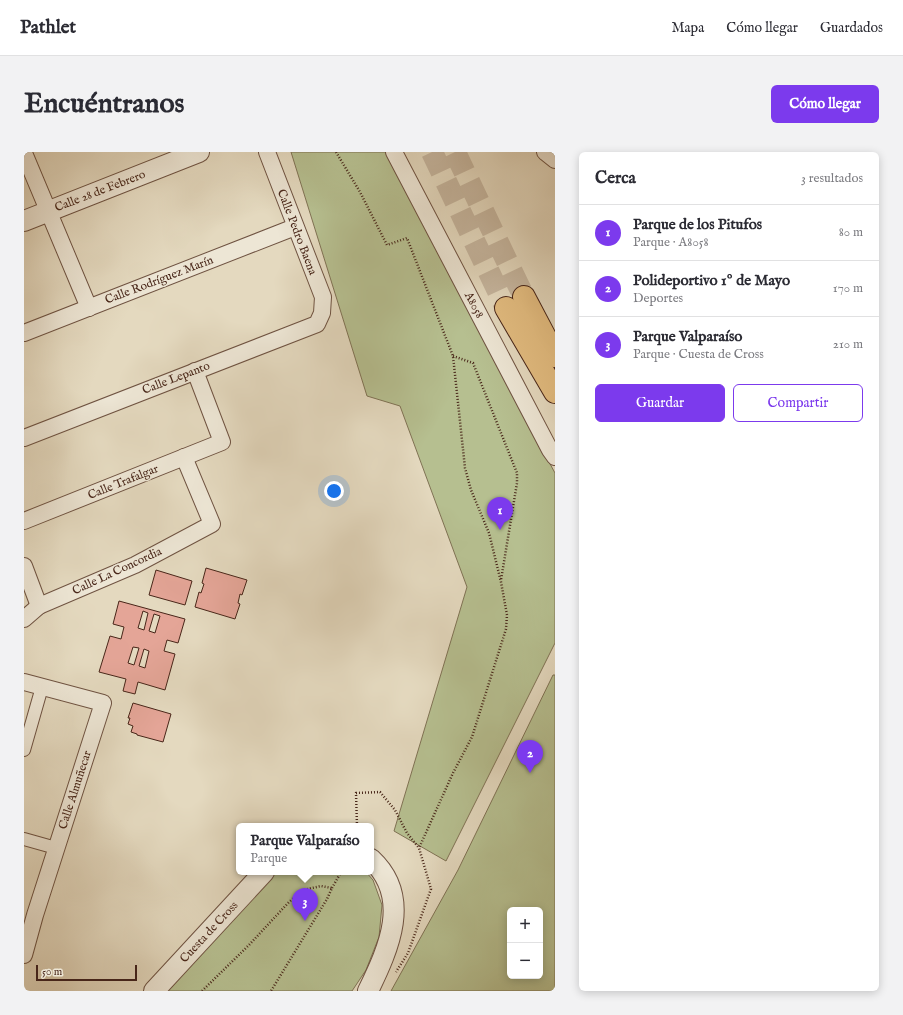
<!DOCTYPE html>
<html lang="es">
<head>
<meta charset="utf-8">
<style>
	:root { --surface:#fff; --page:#f2f2f3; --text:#2b2b33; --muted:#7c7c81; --line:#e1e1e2; --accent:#7c3aed }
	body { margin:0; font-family:"IM FELL English",serif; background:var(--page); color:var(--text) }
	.controls { position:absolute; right:12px; bottom:12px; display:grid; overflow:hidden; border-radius:6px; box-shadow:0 2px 10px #0003 }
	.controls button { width:36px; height:36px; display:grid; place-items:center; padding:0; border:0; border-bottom:1px solid var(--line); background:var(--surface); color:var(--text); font:20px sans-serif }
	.scale { position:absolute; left:12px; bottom:10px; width:101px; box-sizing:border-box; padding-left:4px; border:2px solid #482619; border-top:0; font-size:11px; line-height:14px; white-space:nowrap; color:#482619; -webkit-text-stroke:3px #ede6d5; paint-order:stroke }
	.you { position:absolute; left:310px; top:339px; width:14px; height:14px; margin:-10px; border:3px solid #fff; border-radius:50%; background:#1a73e8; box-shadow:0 0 0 6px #1a73e833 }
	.badge { display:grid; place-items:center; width:26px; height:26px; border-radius:50%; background:var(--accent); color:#fff; font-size:13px; font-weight:700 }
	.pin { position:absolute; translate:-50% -33px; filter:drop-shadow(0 1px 2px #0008) }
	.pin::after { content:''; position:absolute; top:21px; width:14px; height:12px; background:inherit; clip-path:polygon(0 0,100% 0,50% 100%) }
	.popup { position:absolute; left:212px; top:671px; width:138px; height:52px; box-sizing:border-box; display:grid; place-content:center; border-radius:6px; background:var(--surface); filter:drop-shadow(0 1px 3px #0005); font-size:13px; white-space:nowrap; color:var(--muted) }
	.popup b { font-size:15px; color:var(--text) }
	.popup::after { content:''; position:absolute; left:50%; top:100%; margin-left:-8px; border:8px solid transparent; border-top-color:var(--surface) }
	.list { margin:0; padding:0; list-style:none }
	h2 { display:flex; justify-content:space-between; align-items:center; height:52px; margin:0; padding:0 16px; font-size:17px }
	h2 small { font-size:13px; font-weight:400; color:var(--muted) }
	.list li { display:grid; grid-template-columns:26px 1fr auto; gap:12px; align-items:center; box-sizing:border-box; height:56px; padding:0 16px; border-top:1px solid var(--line) }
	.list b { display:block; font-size:15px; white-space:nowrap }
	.list p { margin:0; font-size:13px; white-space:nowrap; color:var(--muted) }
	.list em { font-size:13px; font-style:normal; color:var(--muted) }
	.actions { display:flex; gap:8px; padding:12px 16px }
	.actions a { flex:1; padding:9px 0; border:1px solid var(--accent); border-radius:6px; text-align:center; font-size:14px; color:var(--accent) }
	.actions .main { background:var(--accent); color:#fff }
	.map { position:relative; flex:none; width:531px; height:839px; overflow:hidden; border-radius:6px }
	header { display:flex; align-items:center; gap:24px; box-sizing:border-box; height:56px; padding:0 20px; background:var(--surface); border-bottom:1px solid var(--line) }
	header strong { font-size:19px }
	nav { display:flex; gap:22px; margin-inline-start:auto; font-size:14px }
	.intro { display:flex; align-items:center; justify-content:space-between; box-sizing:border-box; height:96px; padding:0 24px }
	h1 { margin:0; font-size:28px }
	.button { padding:10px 18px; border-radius:6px; background:var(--accent); color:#fff; font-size:14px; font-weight:700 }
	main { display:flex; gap:24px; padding:0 24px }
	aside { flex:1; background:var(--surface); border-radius:6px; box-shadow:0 2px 10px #0003 }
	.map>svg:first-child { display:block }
	.green { fill:#b6bf90; stroke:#7f7254; fill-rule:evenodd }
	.building { fill:#e4a597; stroke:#482619; fill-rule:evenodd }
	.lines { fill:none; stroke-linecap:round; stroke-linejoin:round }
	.motorway-tunnel { stroke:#c5b59e; stroke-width:22; stroke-dasharray:22 11; stroke-linecap:butt }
	.pedestrian-casing { stroke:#6f5342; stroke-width:14 }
	.minor-casing { stroke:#6f5342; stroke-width:18 }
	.tertiary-casing { stroke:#6f5342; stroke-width:22 }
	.motorway-casing { stroke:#482619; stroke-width:24 }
	.path { stroke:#482619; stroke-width:2.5; stroke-dasharray:1 2; stroke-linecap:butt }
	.pedestrian { stroke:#ede6d5; stroke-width:12 }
	.minor { stroke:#ede6d5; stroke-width:16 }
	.tertiary { stroke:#ede6d5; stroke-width:20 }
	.motorway { stroke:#e2bc80; stroke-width:22 }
	.labels { text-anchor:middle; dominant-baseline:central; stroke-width:3; stroke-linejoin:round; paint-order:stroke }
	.street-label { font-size:12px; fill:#482619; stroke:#ede6d5 }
</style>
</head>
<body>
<header>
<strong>Pathlet</strong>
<nav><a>Mapa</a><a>Cómo llegar</a><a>Guardados</a></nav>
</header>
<div class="intro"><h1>Encuéntranos</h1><a class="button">Cómo llegar</a></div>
<main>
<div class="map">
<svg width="531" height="839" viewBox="0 0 531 839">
	<rect width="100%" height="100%" fill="#e4d9bf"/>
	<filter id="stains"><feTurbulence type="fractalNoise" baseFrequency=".005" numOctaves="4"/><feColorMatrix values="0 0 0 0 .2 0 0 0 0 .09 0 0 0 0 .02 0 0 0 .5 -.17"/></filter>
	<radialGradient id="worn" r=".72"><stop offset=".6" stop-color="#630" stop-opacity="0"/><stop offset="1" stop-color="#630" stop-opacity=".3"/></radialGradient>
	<g class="green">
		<polygon points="267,0 362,0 502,268 531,321 531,491 422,709 370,679 443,435 376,254 343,244"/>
		<path d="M529,523H531V839H367L434,718ZM486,758H516V824H486Z"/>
		<polygon points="252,720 342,720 349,728 358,753 355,785 342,818 328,839 140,839"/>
	</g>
	<g class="building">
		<polygon points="182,416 223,428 218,443 216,442 214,451 216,452 211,467 171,455 175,440 177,441 180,432 178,431"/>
		<polygon points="132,418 168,429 161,453 125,443"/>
		<path d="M95,449L161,467L154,491L143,488L140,499L151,502L141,538L114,530L111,542L99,539L102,527L75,520L86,484L97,487L100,475L89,472ZM119,459L124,461L120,478L114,476ZM130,462L136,464L131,481L125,479ZM109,495L115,496L110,513L104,511ZM120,497L125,499L121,516L115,514Z"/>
		<polygon points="109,551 147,562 139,590 113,583 113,582 107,580 109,574 104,572 106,566 104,566"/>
	</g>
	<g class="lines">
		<g class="motorway-tunnel">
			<polyline points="408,0 482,156"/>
			<polyline points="431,0 500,145"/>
		</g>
		<defs>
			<g id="pedestrian">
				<polyline points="0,598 18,535"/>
				<polyline points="0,687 32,696"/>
			</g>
			<g id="minor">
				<polyline points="370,0 526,298 531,305"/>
				<polyline points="521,0 531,8"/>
				<polyline points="0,1 65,156"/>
				<polyline points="0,181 271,75"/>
				<polyline points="0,286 293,172 298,161 299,145 243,0"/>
				<polyline points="0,369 198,290 171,219"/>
				<polyline points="0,414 15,454"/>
				<polyline points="0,467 15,454 111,413 188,372 160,305"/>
				<polyline points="0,530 79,551 11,763 0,803"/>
			</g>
			<g id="tertiary">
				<polyline points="0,69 175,0"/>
				<polyline points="130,839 240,720"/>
				<path d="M344,839C365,796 388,745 347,707"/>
			</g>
			<g id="motorway">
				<polyline points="500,145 531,204"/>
				<polyline points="482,156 531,240"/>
			</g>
		</defs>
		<use href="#pedestrian" class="pedestrian-casing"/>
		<use href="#minor" class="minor-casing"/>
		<use href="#tertiary" class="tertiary-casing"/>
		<use href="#motorway" class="motorway-casing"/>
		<g class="path">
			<polyline points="312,0 336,40 363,93 383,86 429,204 441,316 447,338 465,381 477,430 483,463 482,477 448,585 429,621 395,696 407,737 384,801 372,820"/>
			<polyline points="429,204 449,211 493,321 493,331 477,428"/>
			<polyline points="333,674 332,641 356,640 371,658 383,681 395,696"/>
			<polyline points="308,736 317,720"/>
			<polyline points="178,839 225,793 265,750 279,738 297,734 308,736 303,747 247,839"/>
		</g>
		<use href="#pedestrian" class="pedestrian"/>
		<use href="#minor" class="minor"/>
		<use href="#tertiary" class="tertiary"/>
		<use href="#motorway" class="motorway"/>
	</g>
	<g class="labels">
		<g class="street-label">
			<text transform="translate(76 39) rotate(-21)">Calle 28 de Febrero</text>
			<text transform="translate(273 80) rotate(69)">Calle Pedro Baena</text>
			<text transform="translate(135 128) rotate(-21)">Calle Rodríguez Marín</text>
			<text transform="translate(450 153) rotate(62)">A8058</text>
			<text transform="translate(152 226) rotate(-21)">Calle Lepanto</text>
			<text transform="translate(99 330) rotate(-22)">Calle Trafalgar</text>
			<text transform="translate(93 419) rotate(-25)">Calle La Concordia</text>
			<text transform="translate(51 638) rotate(-72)">Calle Almuñecar</text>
			<text transform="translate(185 780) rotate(-47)">Cuesta de Cross</text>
		</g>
	</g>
	<rect width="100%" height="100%" filter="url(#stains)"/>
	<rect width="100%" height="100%" fill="url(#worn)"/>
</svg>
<div class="controls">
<button>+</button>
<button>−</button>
</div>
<div class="scale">50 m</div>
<div class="you"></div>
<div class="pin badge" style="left:476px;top:378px">1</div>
<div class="pin badge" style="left:506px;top:621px">2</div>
<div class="pin badge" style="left:281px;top:769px">3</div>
<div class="popup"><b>Parque Valparaíso</b>Parque</div>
</div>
<aside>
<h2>Cerca<small>3 resultados</small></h2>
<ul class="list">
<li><span class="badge">1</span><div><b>Parque de los Pitufos</b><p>Parque · A8058</p></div><em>80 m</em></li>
<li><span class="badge">2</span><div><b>Polideportivo 1º de Mayo</b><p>Deportes</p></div><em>170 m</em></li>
<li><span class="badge">3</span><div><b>Parque Valparaíso</b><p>Parque · Cuesta de Cross</p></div><em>210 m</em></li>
</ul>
<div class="actions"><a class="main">Guardar</a><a>Compartir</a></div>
</aside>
</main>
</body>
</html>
